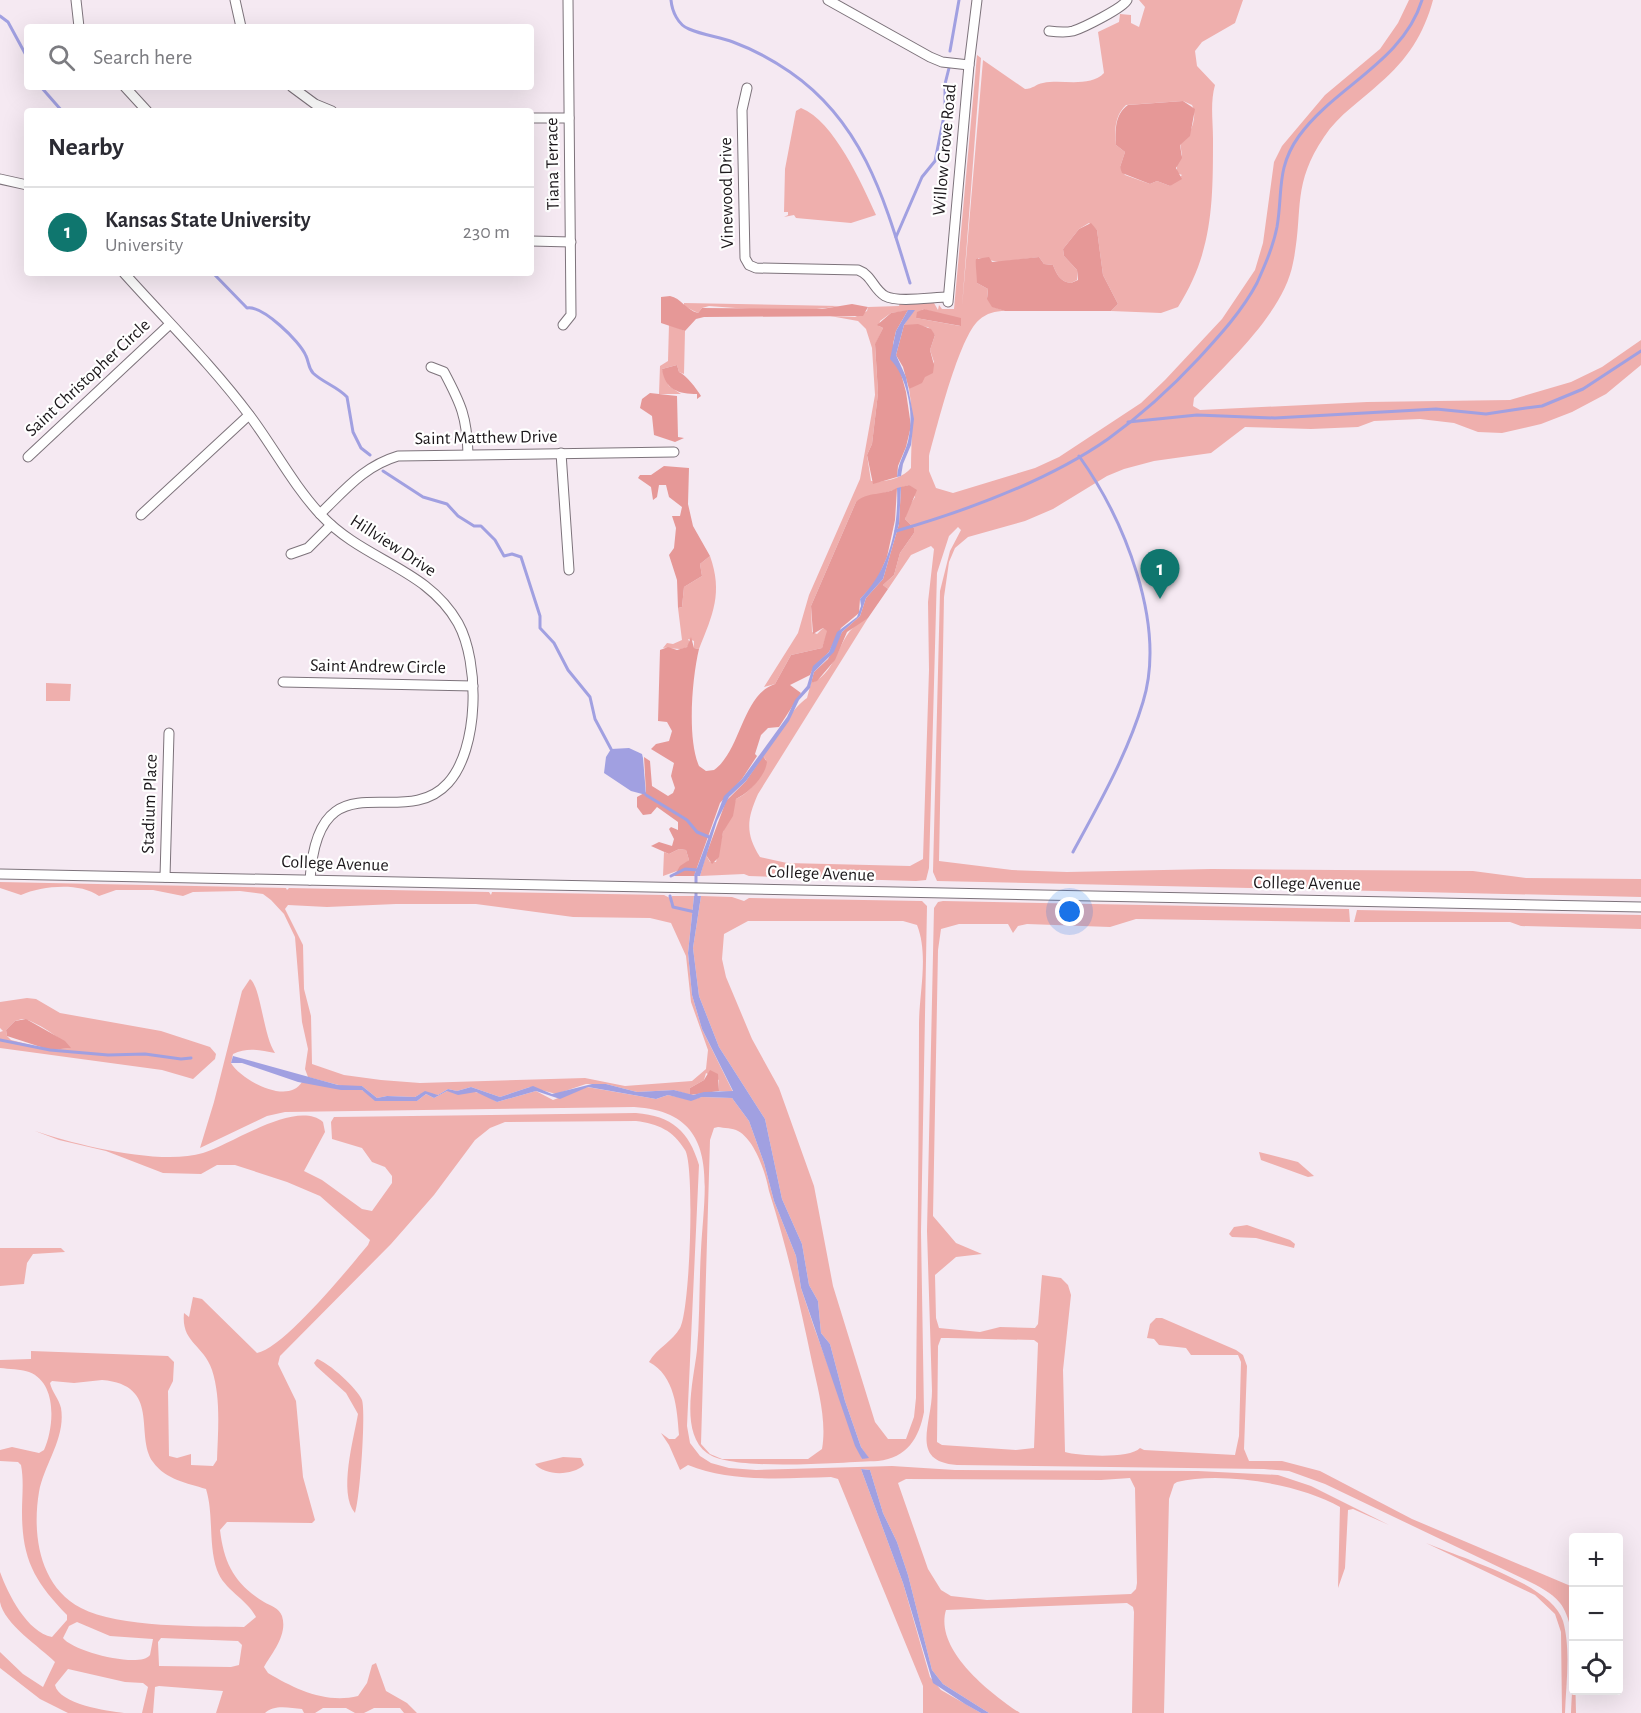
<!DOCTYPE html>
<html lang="en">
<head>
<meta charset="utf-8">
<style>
	:root { --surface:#fff; --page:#f7f7f7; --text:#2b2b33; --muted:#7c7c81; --line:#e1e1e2; --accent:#0f766e }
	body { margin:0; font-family:"Alegreya Sans",sans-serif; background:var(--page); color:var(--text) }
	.controls { position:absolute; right:18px; bottom:18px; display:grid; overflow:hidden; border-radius:6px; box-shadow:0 6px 24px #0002 }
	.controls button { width:54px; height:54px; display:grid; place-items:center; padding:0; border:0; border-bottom:2px solid var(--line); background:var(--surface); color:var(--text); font:30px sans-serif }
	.you { position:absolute; left:1070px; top:912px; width:21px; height:21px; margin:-15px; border:4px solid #fff; border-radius:50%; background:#1a73e8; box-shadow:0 0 0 9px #1a73e833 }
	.badge { display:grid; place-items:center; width:39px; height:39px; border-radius:50%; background:var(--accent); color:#fff; font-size:20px; font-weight:700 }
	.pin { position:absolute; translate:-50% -50px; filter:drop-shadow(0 2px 3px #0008) }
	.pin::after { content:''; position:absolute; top:32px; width:21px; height:18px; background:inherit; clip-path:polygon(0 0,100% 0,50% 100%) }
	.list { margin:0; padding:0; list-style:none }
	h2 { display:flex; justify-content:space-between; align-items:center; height:78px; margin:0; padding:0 24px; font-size:26px }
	h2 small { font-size:20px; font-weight:400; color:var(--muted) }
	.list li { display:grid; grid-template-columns:39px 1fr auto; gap:18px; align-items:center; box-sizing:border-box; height:90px; padding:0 24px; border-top:2px solid var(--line) }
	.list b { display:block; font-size:22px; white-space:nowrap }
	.list p { margin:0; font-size:20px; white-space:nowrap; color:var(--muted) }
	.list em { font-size:20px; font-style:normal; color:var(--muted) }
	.icon { flex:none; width:33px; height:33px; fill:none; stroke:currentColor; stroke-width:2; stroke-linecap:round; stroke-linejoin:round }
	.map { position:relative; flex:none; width:1641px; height:1713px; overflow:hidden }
	.search { position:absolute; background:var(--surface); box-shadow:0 6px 24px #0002; left:24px; top:24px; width:510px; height:66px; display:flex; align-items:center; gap:15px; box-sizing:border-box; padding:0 21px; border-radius:6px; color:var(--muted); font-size:22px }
	.panel { position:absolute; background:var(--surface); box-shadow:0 6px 24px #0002; left:24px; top:108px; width:510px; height:168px; border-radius:6px }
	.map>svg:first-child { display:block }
	.green { fill:#efafad; fill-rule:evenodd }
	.forest { fill:#e69897 }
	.water { fill:#a1a0e1 }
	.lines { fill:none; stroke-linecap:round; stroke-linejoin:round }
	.stream { stroke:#a1a0e1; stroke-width:3 }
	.minor-casing { stroke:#7d737b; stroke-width:11 }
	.minor { stroke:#fff; stroke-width:9 }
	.labels { text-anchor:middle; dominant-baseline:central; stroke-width:4.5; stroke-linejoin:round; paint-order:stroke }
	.street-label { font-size:18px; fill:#1c181b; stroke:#fff }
</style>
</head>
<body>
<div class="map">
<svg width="1641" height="1713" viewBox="0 0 1641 1713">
	<rect width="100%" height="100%" fill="#f5e9f2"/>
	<g class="green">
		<path d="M1139,0H1243L1235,23L1202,42L1195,51L1197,66L1215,85C1210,103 1213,120 1213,139C1213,202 1213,252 1178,307L1161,313L1111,311L1118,304L1103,275L1097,230L1089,223L1079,229L1063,249L1064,256L1077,270V280L1071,283C1060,282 1056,273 1053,265L1044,264L1039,257L999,262L978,258L977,283L988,289L987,297L994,307L1005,311C995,311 987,313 979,320C959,337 937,427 929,456V471L936,488L953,493L1035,468L1059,457L1141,403L1165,380L1222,319L1255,270L1263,243L1274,162L1282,146L1325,95L1380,49L1398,23L1409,0H1433C1424,34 1407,60 1380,83C1361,101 1339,114 1324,137C1291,186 1304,211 1293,263C1284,312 1228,362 1194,398L1193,406L1200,410L1367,402L1510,400L1571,382L1602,367L1641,340V365L1606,394L1572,412L1541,424L1502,433L1478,432L1454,423L1420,419L1374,421L1358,427L1311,429L1245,427L1211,453L1154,461L1124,469L1107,476L1053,509L1025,521L968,537L955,548L949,562L944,597L939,861L1012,870L1067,872L1212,869L1473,871L1526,878L1641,879V897L937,881L933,872L940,591L950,551L961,530L958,527L949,536L937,573L929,868L926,880L916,881L749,876L744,874L700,876L706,855L710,862H716L723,832L736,799C750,793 765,774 766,760L763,756C773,740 793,707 807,698L811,683C841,672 836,629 868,618L758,794C747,819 745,833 760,857L787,863L910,866L923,859L929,670L928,602L934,549L931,546L911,555L888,589L883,585L894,575L900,553L914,533V528L905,519L908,508L915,497L909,485L856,502L811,606L812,632L817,634L823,628L828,631L822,648L791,655L775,684L764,687L798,633L809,595L860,479L875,395L872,348L866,329L858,321L830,316L855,317L867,311L868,307L899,306L900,302L934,303L938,310L939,305L942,309H954L977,55L981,58L962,307L983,60L1025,89C1033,89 1036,84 1043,83C1062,79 1090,88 1104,73L1098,32L1119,22L1120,14L1131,15V23L1139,27L1145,7ZM1183,101L1192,105C1198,116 1191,136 1180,143L1182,155L1177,163V173L1182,175L1170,186L1157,181L1150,184L1125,175L1120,167L1125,152L1116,145C1114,131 1115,115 1126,105ZM923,309L959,319L960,326L916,318ZM914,310L904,325L928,327L935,335L930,350L934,362L923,379L909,389C914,418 911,440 911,468C903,478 884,483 871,481L867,455L872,444L878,393L875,345L883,328L879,326L880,321L891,313Z"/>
		<path d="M801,108C834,121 862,184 876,215L851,223L796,218L794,215L784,217L788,215V212H784L785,169L796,111Z"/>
		<path d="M684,303L839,306C799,314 749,309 709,306L702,308L698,313L684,306Z"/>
		<polygon points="669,324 685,331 684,374 679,372 677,365 662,369 669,386 681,394 659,394 660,366 668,361"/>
		<path d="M710,556C723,593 713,614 699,649L694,648V641L688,639L690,643C684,654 672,646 663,648L667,643L673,644L682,640L678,608L682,607L684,587L702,576L700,564Z"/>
		<polygon points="46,683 71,684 70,701 46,701"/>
		<polygon points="679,849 686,850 689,860 677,871 663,876 664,852 669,854"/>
		<path d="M0,882L286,888L287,890L289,888L489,892L491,895L492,892L664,895L670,898L671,905L672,896H694L688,953L692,995L702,1029L733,1092L719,1091V1080L706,1073L704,1080L690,1088V1095L674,1090L637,1092L606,1084H586L556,1094L530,1087L500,1097L471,1087L457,1091L448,1089L438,1095C427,1094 424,1091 415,1097L387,1096L377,1098L362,1086L346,1087L308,1077L305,1069L308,1049L302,1022L295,937L284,914L271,900L263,894L240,891L193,892L183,896L153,890H116L99,896C79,882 42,886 21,895L0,888ZM396,904H476L573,917L650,918L671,923L686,956L691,1002L708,1050L706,1069L692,1081L625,1086L585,1078L420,1083L381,1080L344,1075L312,1064L311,1016L304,989L303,945L285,909L288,905L327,907Z"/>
		<path d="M701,896L732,897L744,901L749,898L922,901L927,906L921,1232L924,1412C919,1438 907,1458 878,1461C842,1462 732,1472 707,1453C679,1432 694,1379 697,1350C700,1317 699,1283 701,1250C704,1187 723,1112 634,1107L285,1112L267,1116L200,1148L214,1102L242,991L250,979C261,987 263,1035 275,1053C260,1050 247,1047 233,1054L231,1063C242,1081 288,1105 302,1082L362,1090L378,1101H417L426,1094L434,1098L447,1091H471L483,1094L497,1102L536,1091L553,1100L587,1087L656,1099L668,1095L691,1100L702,1097L732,1098L749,1121L764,1163L774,1201L796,1256L801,1288L814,1327L862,1459L867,1456L861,1447L845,1401L830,1344L821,1333L818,1301L809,1285L802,1244L782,1199L765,1119L719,1047L699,996L693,948ZM748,921H903L917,925C929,955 919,993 919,1025C919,1149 917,1273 916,1398L914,1417L906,1439H888L875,1422L833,1286L814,1186L779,1088L752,1039L726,977L722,959L724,934ZM718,1127C724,1128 733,1128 738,1131C755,1140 766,1174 769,1191C787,1248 800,1304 812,1362C818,1389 827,1421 822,1449L808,1459H722L710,1454L701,1444L710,1140L714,1128Z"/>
		<path d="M943,901L1349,909L1350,922L1136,919L1110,927L1027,924L1018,926L1013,933L1008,924H959L941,929L938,950L933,1216L956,1243L982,1254L956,1257L935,1275L936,1318L939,1328L980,1332L1000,1327L1035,1328L1038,1324L1042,1275L1061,1278L1068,1285L1071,1295L1063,1370L1065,1452C1079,1456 1130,1459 1140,1448L1144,1450L1235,1455L1239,1436L1241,1362L1238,1355H1191L1186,1348L1159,1345L1154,1339L1147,1338L1150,1324L1156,1318H1162L1236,1350L1243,1355L1247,1366L1244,1449L1249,1461H1282L1320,1471L1412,1519L1573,1587L1576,1713H1571C1572,1683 1579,1627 1560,1603C1551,1592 1538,1586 1526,1580L1325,1484L1289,1471L1264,1469L957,1465C909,1462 932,1424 932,1391L927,1231L934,908L938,902ZM948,1338L1034,1340L1038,1343L1034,1448L1016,1450L942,1445L937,1442L938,1346L941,1338Z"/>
		<polygon points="1357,910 1641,915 1641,929 1521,926 1510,922 1354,922"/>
		<path d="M27,998L36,999L60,1013L161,1031L210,1047L216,1054L215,1059L193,1079L162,1070L0,1048V1032L3,1031L0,1028V1002ZM22,1019C31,1018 64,1040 70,1048L50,1050L11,1040L7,1036L6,1030L15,1021Z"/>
		<path d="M636,1113C672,1116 689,1131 699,1165L687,1426L690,1443L700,1456L711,1463L729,1468L756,1470L892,1466L955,1470L1198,1471L1278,1475L1311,1486L1389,1525L1353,1509L1348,1510L1345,1568L1338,1588L1340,1507C1300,1484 1222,1471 1177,1482L1174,1484L1169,1499L1164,1713H1132L1134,1612L1133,1607L1127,1603L946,1610C934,1650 991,1694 1020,1713H989L943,1684L932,1670L908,1575L897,1542L883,1513L870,1470L861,1469L903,1583L930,1677L941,1690L981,1713H923V1686L838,1479L831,1477C786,1478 731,1483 688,1465L680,1470L669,1445L661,1433L669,1439H675L679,1435C677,1408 675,1376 649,1362C657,1348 673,1341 680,1328C690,1311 695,1165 685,1150C673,1130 658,1124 636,1121L505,1122L490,1128L475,1140L434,1195L391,1244L280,1356L278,1364L296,1401L303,1477L315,1520L312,1523L227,1522L220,1530C224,1564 235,1584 264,1602C271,1606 279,1608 282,1616C288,1635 272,1653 264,1667L268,1673C295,1689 326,1704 358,1696L367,1683L372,1665L376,1663L386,1691L407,1703L417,1713H404L400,1708H374L364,1713H355L346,1708H323L315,1713H304L302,1709C290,1708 274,1704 265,1713H216L223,1691L159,1686L155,1687L153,1713H142L148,1687L143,1683L125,1682L68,1669L55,1685C59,1704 107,1711 124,1713H68L40,1699L0,1668V1652L23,1674L43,1687L55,1662C40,1647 4,1624 0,1602C0,1593 0,1582 0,1572C8,1594 27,1632 52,1637L67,1620V1615C35,1582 22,1560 22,1512C22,1497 24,1480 21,1465L18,1462L0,1461V1450L12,1447L39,1453L44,1450C54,1428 58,1383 29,1372C20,1369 9,1369 0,1368V1360L31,1359V1351L168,1356L174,1362L173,1381L168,1391L169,1456L177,1458L191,1454V1465L213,1466L217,1460C218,1430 221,1398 212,1370C203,1344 181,1343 184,1313L189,1317L193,1297L202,1299L257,1353C284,1348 348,1269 368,1245L370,1240L320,1196L287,1182L235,1165H217L201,1174L163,1173L106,1151L59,1140L35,1131C77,1145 161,1166 203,1153C231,1145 296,1099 323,1122L325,1132L304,1171L322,1180L362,1209L372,1211L392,1183V1176L385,1167L372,1162L362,1148L332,1139L331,1122L334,1117ZM102,1380C162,1385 134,1435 153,1462C166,1480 187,1483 206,1489C214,1515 208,1544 217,1570C224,1590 246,1598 256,1617L244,1627C202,1626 118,1628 81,1608C39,1586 32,1534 39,1492C44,1464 66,1438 61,1408C59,1399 52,1392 50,1383L52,1381L74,1383ZM1130,1478L1135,1488L1137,1583L1136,1589L1131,1594L987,1600L951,1596L941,1590L928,1569L898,1483L906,1479L1101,1480ZM77,1622L110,1636L153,1639L150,1655C140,1669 72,1651 63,1638L69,1626ZM161,1638L238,1641L242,1645L239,1665L231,1667L159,1666L158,1642Z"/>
		<polygon points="1259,1152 1298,1162 1314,1176 1308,1177 1261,1160"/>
		<polygon points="1247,1225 1290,1240 1295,1244 1294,1248 1256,1238 1232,1237 1229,1234 1234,1227"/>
		<polygon points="0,1248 61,1248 65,1252 33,1254 27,1263 24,1284 0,1286"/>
		<path d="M317,1359C328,1362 358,1389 362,1400C366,1413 360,1499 355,1513C338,1493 354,1438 358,1414L346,1393L316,1366L314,1363Z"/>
		<path d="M563,1457L581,1458L584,1465C572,1476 545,1476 535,1464Z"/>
		<path d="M1426,1543C1461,1558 1552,1584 1563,1621C1571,1649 1566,1684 1565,1713H1562L1561,1632L1555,1614L1535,1595Z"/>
	</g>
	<g class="forest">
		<path d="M1183,101L1195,109L1190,136L1180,145L1182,158L1176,168L1182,179L1170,186L1157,181L1150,184L1122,173L1120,167L1125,152L1116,145C1115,130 1115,114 1128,105Z"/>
		<path d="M1091,223L1097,230L1103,275L1118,304L1111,311H1005L992,307L987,299L988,289L977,283C977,277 975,262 976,259L989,257L992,262L1039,257L1044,264L1053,265C1056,273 1060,282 1071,283L1078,280L1077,270L1064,256L1063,249L1079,229Z"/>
		<path d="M670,296C681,298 686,310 698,313L702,308L822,309L852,304L868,307L863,316L704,317L696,319L685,331L661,323V297Z"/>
		<polygon points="924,309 961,318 961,326 916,318 917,312"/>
		<polygon points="908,310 896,331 893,344 906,392 911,426 906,447 898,466 897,477 873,484 867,455 872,444 878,393 875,344 883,328 877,325 891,313"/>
		<polygon points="918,324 931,329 935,335 930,350 934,365 933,373 925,377 922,383 909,389 903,367 896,355 904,325"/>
		<path d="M677,365L679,372C686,375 697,389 701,396L697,399V394C679,394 665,390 662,369Z"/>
		<polygon points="650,393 677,396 678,437 684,438 675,442 654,435 652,416 640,408 642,399"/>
		<polygon points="664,466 689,468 688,504 693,526 710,556 700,564 702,576 684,587 682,607 678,608 677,580 669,555 674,548 676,528 672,516 680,516 682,507 669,497 666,485 659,485 657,497 653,500 651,487 638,478 640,475 651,475"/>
		<polygon points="909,485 917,490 905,519 914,528 914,533 900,553 894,575 883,585 888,589 868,618 847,632 835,660 817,681 811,683 814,672 828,659 842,632 860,616 866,598 883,579 899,524 901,487"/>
		<path d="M897,488L895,520L887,557L876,582L860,599L859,613L841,628L829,652L814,666L810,675L790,685L801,693L779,727L768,728L761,735L755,754L757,756L742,779L720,803L694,876H674L680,866L689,860L686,850L679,849L669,854L651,846L659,842L672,846L674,839L669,829L671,827L678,830V822L657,807L651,814L643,815L637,807V797L646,792L644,757L650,761L652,786L668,796L673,793L675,788L671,776L674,763L651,749L656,744L669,741L672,731L667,722L658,721L660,650L668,647L677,650L687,647L691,637L694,648L699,649C692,678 687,739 699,766L706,771L714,770C741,751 742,695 775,684L791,655L822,648L827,631L823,628L813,634L811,606L856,502C868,491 883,496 897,488Z"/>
		<path d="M763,756L767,762C765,777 749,793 736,799L733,816L723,832L719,857L712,864L706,855L726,801L746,781Z"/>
		<polygon points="26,1019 65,1041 71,1048 50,1050 7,1036 6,1030 15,1021"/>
		<polygon points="710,1070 718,1074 719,1091 690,1095 690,1088 704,1080"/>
	</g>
	<g class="water">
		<path d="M908,310H915L904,325L896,355L906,377L914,419L911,445L903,464L901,476L897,477C898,461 907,451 909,436C914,413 907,376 890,359L896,331Z"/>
		<path d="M901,487L899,524L883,579L866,598L860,616L842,632L834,652L814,672L810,688L799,700L789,721L746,781L729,797L717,821L700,876H694L724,796L742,779L787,717L795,700L807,686L813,666L829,652L837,632L857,617L861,606L860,599C889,570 899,528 897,488Z"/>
		<polygon points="629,748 642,754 643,758 646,795 631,791 604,773 606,757 611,749"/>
		<polygon points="694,896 701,896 693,948 699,996 719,1047 765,1119 782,1199 802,1244 809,1285 818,1301 821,1333 830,1344 845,1401 861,1447 869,1458 862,1459 855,1446 814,1326 801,1288 796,1256 774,1201 764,1163 749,1121 732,1098 702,1097 691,1101 668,1095 656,1099 588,1087 560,1099 536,1091 497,1102 476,1092 458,1095 447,1091 434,1098 426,1094 417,1101 375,1101 362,1090 341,1090 298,1082 242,1063 231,1063 233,1056 338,1085 362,1086 377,1098 387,1096 415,1097 425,1091 438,1095 448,1089 457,1091 471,1087 500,1097 533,1086 552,1094 592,1084 606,1084 637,1092 674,1090 693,1095 704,1092 733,1091 702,1029 692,995 688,953"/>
		<polygon points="861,1469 870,1470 883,1513 897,1542 908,1575 932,1670 943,1684 989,1713 981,1713 965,1704 933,1683 903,1583"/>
	</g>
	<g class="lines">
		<g class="stream">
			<path d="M671,0C672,11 678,25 689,29C703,35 719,37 733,42C752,49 774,61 790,72C864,123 885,201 910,283"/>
			<polyline points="0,16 8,22 27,57"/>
			<polyline points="950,51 959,0"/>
			<polyline points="41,87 62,111"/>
			<polyline points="896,237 922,177 935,161 945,111 945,84 949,68"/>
			<path d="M213,273L247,308C262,305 300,341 306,356C309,362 308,367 313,373C322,382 338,387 347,397L353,432L361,448L370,455"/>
			<polyline points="1128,422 1197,415 1275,418 1436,409 1486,414 1519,409 1542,406 1583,389 1641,351"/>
			<polyline points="383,471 423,497 447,504 458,516 474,526 481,526 495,540 504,556 512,554 521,557 540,616 540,628 554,643 568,670 590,697 595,719 611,749"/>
			<path d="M896,531C965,511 1048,481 1108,439C1140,416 1172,387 1199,358C1221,334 1242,311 1257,283C1265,265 1273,247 1277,227C1283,192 1276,168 1299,136C1334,87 1403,62 1422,0"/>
			<polyline points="646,795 687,820 697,832 709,837"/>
			<path d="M1073,852C1099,804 1127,755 1143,702C1167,624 1124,519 1079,456"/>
			<polyline points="671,876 685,869 697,870"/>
			<polyline points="670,896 673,907 695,912"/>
			<polyline points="696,898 696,874"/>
			<polyline points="0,1040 50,1050 108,1055 145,1054 181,1059 191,1058"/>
		</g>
		<defs>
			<g id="minor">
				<polyline points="76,0 79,27"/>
				<polyline points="235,0 241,27"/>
				<polyline points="828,0 930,57 942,62 969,65"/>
				<path d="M1049,31C1057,32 1065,33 1073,31C1083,28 1123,8 1127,0"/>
				<polyline points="125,87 147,111"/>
				<polyline points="292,87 315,104 332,111"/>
				<path d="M747,88L742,110L745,258L749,265L756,268L858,270C872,275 873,289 885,296C898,303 933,297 948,297"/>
				<polyline points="531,118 569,118"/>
				<polyline points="0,179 27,185"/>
				<polyline points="531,241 571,242"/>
				<path d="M124,273C166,320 212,365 250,416C274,448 293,485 321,515C364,561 427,568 458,623C480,663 479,749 448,783C402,834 318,752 310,880"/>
				<polyline points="948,302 969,65 977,0"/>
				<polyline points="563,325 571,315 568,0"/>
				<path d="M431,367L444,372C461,404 467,417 468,454"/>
				<polyline points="561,453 569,570"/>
				<polyline points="28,457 170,324"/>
				<path d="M320,514C345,490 364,466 398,456L674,452"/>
				<polyline points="141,515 249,415"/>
				<polyline points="291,554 308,548 331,525"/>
				<polyline points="283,682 473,686"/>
				<polyline points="0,874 1641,907"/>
				<polyline points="165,877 169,733"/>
			</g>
		</defs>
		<use href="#minor" class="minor-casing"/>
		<use href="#minor" class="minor"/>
	</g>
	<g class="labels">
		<g class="street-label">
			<text transform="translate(945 150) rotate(-85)">Willow Grove Road</text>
			<text transform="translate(553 164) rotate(-91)">Tiana Terrace</text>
			<text transform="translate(727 193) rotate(-91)">Vinewood Drive</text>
			<text transform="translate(88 378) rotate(-43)">Saint Christopher Circle</text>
			<text transform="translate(486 438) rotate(-1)">Saint Matthew Drive</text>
			<text transform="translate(393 546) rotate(33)">Hillview Drive</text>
			<text transform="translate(378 667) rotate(1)">Saint Andrew Circle</text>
			<text transform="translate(150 804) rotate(-88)">Stadium Place</text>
			<text transform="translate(335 864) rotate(2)">College Avenue</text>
			<text transform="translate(821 874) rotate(2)">College Avenue</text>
			<text transform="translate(1307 884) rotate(1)">College Avenue</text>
		</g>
	</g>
</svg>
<div class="controls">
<button>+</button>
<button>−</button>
<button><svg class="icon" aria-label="locate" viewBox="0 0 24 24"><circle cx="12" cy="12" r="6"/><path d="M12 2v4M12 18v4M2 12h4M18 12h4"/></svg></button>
</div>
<div class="you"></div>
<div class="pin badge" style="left:1160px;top:599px">1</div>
<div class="search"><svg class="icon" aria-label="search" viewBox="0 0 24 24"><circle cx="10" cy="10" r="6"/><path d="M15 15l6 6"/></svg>Search here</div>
<section class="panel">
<h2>Nearby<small></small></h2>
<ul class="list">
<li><span class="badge">1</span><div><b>Kansas State University</b><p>University</p></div><em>230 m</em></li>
</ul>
</section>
</div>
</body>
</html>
